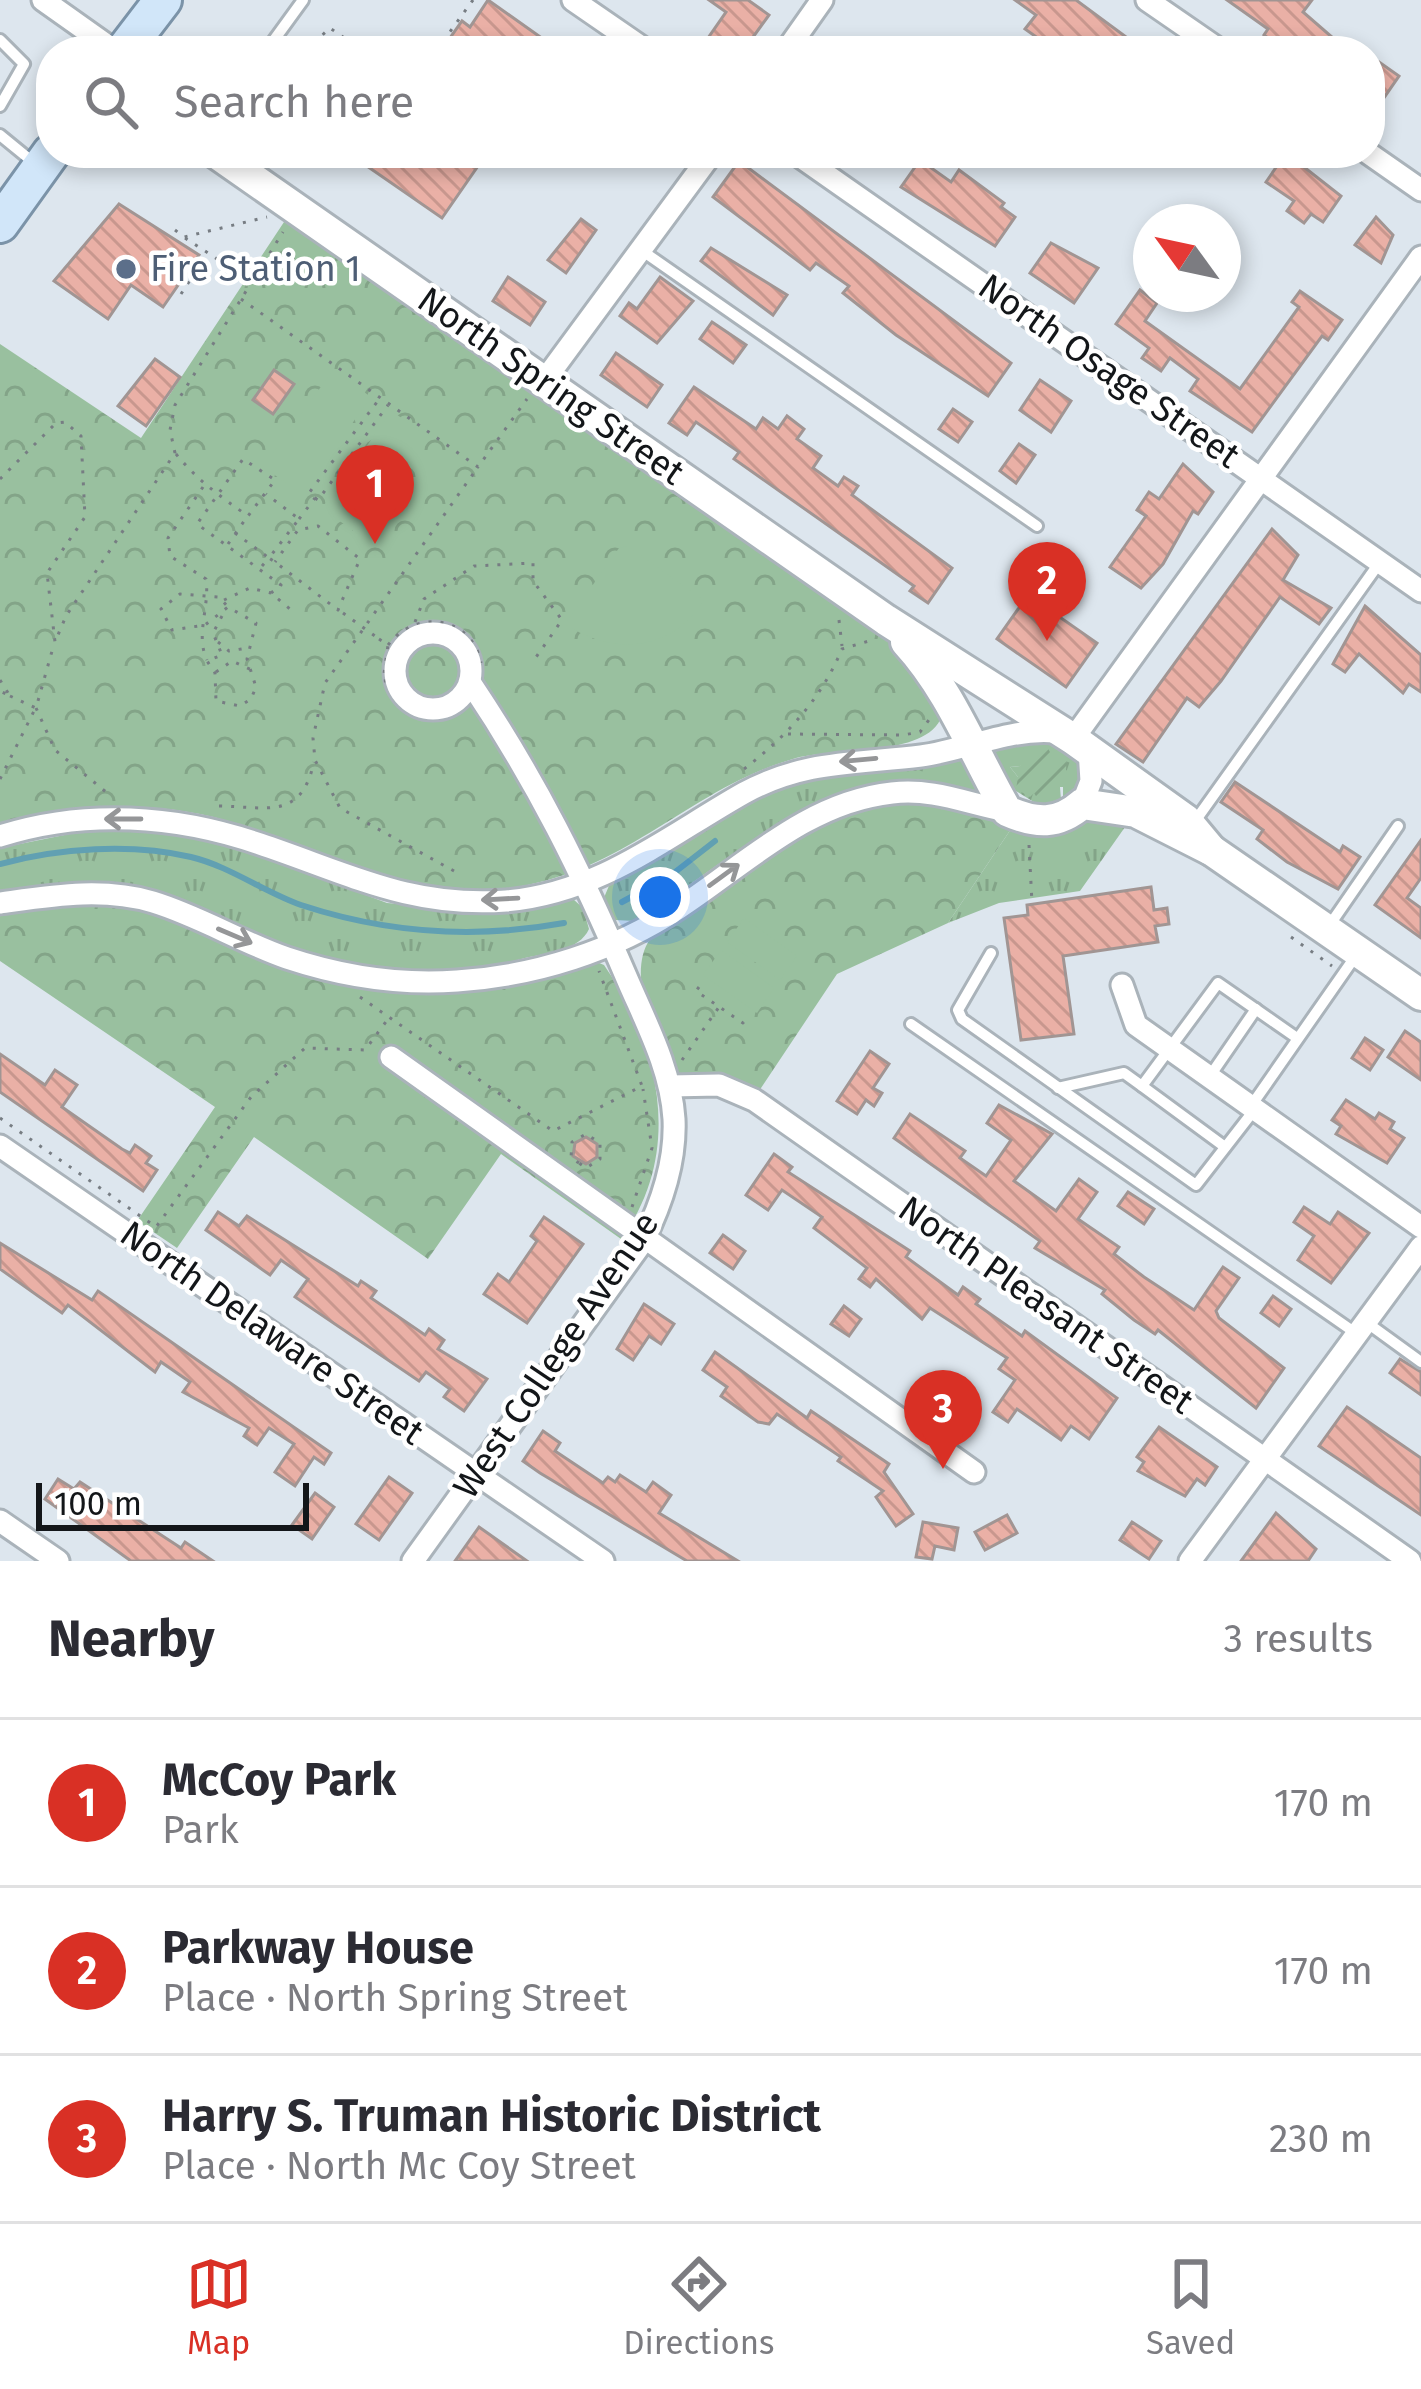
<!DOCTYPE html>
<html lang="en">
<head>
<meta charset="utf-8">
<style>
	:root { --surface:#fff; --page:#f7f7f7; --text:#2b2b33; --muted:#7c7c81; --line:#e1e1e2; --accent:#d93025 }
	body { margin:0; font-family:"Fira Sans",sans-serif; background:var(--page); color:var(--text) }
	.compass { position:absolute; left:1133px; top:204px; width:108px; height:108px; border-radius:50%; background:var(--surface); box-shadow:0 6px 18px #0003; rotate:303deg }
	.scale { position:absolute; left:36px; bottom:30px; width:273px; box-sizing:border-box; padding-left:12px; border:6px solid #131619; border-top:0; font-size:33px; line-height:42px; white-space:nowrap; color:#131619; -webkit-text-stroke:9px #fff; paint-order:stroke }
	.you { position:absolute; left:660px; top:897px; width:42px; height:42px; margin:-30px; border:9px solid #fff; border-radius:50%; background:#1a73e8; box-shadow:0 0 0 18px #1a73e833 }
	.badge { display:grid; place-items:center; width:78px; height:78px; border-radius:50%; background:var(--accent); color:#fff; font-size:39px; font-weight:700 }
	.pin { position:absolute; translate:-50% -99px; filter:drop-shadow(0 3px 6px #0008) }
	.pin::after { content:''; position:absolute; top:63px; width:42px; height:36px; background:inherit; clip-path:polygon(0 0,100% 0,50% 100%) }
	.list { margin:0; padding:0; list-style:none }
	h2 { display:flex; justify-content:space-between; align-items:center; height:156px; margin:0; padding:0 48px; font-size:51px }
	h2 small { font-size:39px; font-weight:400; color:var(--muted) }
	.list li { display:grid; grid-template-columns:78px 1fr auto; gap:36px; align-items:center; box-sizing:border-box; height:168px; padding:0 48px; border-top:3px solid var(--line) }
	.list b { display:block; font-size:45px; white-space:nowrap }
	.list p { margin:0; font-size:39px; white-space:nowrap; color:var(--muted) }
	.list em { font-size:39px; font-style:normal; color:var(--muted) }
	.icon { flex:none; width:66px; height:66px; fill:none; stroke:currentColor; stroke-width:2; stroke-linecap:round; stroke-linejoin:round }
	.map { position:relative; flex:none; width:1421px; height:1561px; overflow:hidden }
	.search { position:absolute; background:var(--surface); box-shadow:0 6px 18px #0003; left:36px; right:36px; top:36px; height:132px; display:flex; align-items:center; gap:30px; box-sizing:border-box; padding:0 42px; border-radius:48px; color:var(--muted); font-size:45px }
	.sheet { height:660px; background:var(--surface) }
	nav { display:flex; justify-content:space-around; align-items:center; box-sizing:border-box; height:168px; border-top:3px solid var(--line); background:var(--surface); font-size:33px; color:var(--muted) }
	nav a { display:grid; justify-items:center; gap:6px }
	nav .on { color:var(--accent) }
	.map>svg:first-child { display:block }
	.grass { fill:url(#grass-tufts); fill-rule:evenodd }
	.park { fill:url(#park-crowns) }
	.garden { fill:url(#garden-furrows) }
	.pitch { fill:#99c09f }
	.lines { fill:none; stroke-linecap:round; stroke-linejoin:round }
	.stream { stroke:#61a0b2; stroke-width:6 }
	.building { fill:url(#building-back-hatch); stroke:#a19593; stroke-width:3 }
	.lane-casing { stroke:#aab3ba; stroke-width:16 }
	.street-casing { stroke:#aab3ba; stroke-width:27 }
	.secondary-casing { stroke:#aab3ba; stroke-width:36 }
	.primary-casing { stroke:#7b93a8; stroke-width:42 }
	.path { stroke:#777d83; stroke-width:3; stroke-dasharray:3 9; stroke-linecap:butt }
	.lane { stroke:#fff; stroke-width:10 }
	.street { stroke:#fff; stroke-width:21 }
	.secondary { stroke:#fff; stroke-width:30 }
	.primary { stroke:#d1e6f9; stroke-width:36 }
	.path-bridge { stroke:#777d83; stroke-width:3; stroke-dasharray:3 9; stroke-linecap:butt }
	.oneway { stroke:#959698 }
	.service-dot { fill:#5c6f8a; stroke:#fff; stroke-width:4.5 }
	.labels { text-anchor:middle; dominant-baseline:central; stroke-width:9; stroke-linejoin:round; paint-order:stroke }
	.service-label { font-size:36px; fill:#4e5e75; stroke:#fff; text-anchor:start }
	.street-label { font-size:36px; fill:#131619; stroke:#fff }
</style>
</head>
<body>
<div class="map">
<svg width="1421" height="1561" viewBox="0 0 1421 1561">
	<defs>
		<pattern id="grass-tufts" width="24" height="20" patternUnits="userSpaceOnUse" patternTransform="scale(3)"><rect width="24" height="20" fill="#99c09f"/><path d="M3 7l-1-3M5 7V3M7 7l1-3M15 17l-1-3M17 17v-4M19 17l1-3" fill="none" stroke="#83a488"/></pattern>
		<pattern id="park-crowns" width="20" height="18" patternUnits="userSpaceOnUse" patternTransform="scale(3)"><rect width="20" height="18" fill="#99c09f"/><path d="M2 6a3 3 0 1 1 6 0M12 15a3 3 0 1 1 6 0" fill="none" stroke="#83a488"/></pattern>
		<pattern id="garden-furrows" width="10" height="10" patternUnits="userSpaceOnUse" patternTransform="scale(3)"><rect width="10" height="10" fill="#99c09f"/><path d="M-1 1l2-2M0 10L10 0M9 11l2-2" fill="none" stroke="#83a488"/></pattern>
		<pattern id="building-back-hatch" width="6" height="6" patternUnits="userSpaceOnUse" patternTransform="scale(3)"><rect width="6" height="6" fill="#eab0a6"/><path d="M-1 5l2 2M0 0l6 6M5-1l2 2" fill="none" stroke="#c8978e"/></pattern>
	</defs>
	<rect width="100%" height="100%" fill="#dde6ee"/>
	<g class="grass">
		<path d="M1053,741L1079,760L1082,782L1071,800L1042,807L1000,781L990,756L999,743ZM1033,753L1063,763V798C1032,791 1032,795 1010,767L1020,766Z"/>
		<path d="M960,756L985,792C967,790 949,783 931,782C808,778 732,862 635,921L615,920L603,900L611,881L762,793L818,774Z"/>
		<polygon points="1080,819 1130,820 1080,891 999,903 948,923 1013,826"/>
		<path d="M104,827L203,834L387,903L481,911L573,899L583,908L589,929C579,951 547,953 525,958C454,977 369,979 298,954C240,934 190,898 128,887C85,879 42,886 0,894V848Z"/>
	</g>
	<g class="park">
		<path d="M286,219L902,650L943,712C933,758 837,747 796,758C678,792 620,885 479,891C394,894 321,853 243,826C166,799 77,802 0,826V344L141,438Z"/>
		<path d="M921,802L973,809L1013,826L948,923L837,974L757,1094L677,1074C654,1041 626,974 650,939C725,874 820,807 921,802Z"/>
		<path d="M61,898L144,905L285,967L352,985L592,960L604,965C662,1049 683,1154 621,1239L501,1154L428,1259L254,1137L177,1248L137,1221L215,1107L0,961V908Z"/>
	</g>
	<polygon class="garden" points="1045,743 1051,754 1067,752 1066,770 1078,779 1063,781 1067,787 1060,787 1061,800 1046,795 1041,804 1034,793 1030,797 1016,789 1018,777 1010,767 1020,766 1024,748 1038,751"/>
	<g class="pitch">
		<polygon points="333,370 371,397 302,494 263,467"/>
		<polygon points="392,411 430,439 360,536 322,508"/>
		<path d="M627,546L704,600C672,652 612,656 565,624L619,548Z"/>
		<polygon points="744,918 797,956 780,980 727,942"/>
		<polygon points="721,950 774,988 757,1013 703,975"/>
	</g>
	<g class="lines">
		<g class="stream">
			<path d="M0,864C59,848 131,843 191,857C229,866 264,892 301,905C386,933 476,939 564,923"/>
			<polyline points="622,902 670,876 715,841"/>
		</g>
	</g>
	<g class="building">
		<polygon points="488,0 560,51 453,51 458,44 450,38 462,21 470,27"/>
		<polygon points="709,0 748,0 769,15 743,51 699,51 726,12"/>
		<polygon points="1015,0 1076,0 1145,51 1075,51 1066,45 1056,51 1025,29 1036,15"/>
		<polygon points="1227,0 1312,0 1303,12 1348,51 1286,51 1264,35 1268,29"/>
		<polygon points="1379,62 1399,76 1370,118 1370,75"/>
		<polygon points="348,153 487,153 442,218"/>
		<polygon points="1286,153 1341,196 1323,222 1311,214 1304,223 1287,211 1294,201 1266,182"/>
		<polygon points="920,160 951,182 959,170 1004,203 1001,207 1015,217 995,246 901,187"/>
		<polygon points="739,161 1011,363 988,396 896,335 843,293 849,286 816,263 810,270 713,197"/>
		<polygon points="119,204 199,255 163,307 131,285 108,319 54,281"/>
		<polygon points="1376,217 1393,235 1381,263 1355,245"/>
		<polygon points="581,219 596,230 566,273 548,260"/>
		<polygon points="1051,243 1098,268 1074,303 1030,273"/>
		<polygon points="711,248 787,295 773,315 701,261"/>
		<polygon points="508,277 545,302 530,325 493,301"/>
		<polygon points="660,277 693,301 657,343 620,316 629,303 637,309"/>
		<polygon points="1140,290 1157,303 1145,321 1240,389 1299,307 1292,302 1300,291 1342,320 1328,340 1322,336 1252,432 1190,391 1198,379 1170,358 1161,371 1142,358 1149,348 1116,324"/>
		<polygon points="712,322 746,345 733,363 700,339"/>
		<polygon points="616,353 662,385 647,407 601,375"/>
		<polygon points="155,359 180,377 146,426 118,406"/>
		<polygon points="274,370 294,384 273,414 253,400"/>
		<polygon points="1040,380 1071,401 1051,432 1020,410"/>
		<polygon points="694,387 756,429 763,418 778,429 787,416 804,429 797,439 821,456 813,468 838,486 844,477 858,486 852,495 952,568 928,603 910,591 914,586 734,459 739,452 696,422 687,435 669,423"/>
		<polygon points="953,409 972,422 958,442 939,429"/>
		<polygon points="1019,444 1035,455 1016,483 1000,471"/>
		<polygon points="1183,464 1213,492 1198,514 1193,511 1163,564 1141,588 1110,567 1146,516 1137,510 1149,492 1159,499"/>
		<polygon points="1272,529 1298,555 1283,580 1331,608 1319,624 1280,597 1221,681 1199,707 1187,698 1143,762 1116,744"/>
		<polygon points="1028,595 1097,643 1066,687 997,639"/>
		<polygon points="1365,606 1421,655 1421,692 1409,684 1403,693 1359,654 1345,672 1333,664"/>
		<polygon points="1235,782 1340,852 1343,846 1360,857 1338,889 1287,862 1257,839 1263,830 1221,802"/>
		<polygon points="1421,840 1421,878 1407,898 1421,908 1421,938 1375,905"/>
		<polygon points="1151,887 1154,910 1167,908 1169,924 1155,926 1158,942 1063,956 1074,1034 1021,1040 1004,918 1028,915 1027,905"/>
		<polygon points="1405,1031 1421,1042 1421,1080 1388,1057"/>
		<polygon points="1365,1038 1383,1050 1370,1070 1352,1058"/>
		<polygon points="870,1051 889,1064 873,1088 882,1093 874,1106 866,1100 857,1114 837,1101"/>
		<polygon points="0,1054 45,1085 55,1070 77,1085 62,1107 122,1149 130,1153 135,1145 151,1156 146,1163 157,1170 143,1191 0,1092"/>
		<polygon points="1346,1100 1375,1119 1379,1113 1394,1122 1390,1129 1404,1138 1387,1163 1336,1134 1341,1126 1332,1120"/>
		<polygon points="999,1105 1052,1134 1014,1181 1056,1211 1079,1179 1097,1192 1078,1219 1119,1247 1114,1254 1144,1277 1194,1310 1223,1267 1239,1278 1216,1311 1219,1318 1284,1368 1256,1408 1158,1330 1155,1334 1134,1320 1102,1294 1105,1290 1035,1248 1040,1241 894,1138 910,1114 965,1151 960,1158 986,1176 1011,1140 987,1123"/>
		<polygon points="586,1137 597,1144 597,1157 586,1164 573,1156 575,1143"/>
		<polygon points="774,1154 792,1167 788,1172 910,1251 906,1257 958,1295 963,1287 980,1299 976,1304 1022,1336 1025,1331 1117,1398 1089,1439 1071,1426 1061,1440 1017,1409 1008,1422 993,1412 1015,1380 999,1369 1007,1358 930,1308 922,1319 876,1279 870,1287 859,1279 867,1268 814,1228 822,1217 782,1190 768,1210 746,1195"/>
		<polygon points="1128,1192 1154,1209 1144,1224 1118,1206"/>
		<polygon points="1304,1207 1330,1224 1338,1212 1369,1233 1331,1283 1298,1260 1314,1236 1294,1222"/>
		<polygon points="218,1212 239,1226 247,1216 358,1286 361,1281 376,1291 371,1298 425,1335 429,1329 444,1340 438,1349 487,1379 464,1411 444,1397 450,1389 426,1372 419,1381 295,1297 308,1279 281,1260 270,1275 206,1230"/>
		<polygon points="544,1217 583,1244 527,1323 484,1294 498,1274 509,1282 537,1241 531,1236"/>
		<polygon points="723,1235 745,1251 733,1269 710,1253"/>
		<polygon points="0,1243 92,1300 98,1291 331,1453 324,1464 314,1457 295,1486 275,1472 294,1444 269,1428 257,1445 244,1436 249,1428 183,1392 190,1382 161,1362 155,1372 68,1305 62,1313 0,1269"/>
		<polygon points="1273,1296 1291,1309 1279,1326 1261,1313"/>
		<polygon points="644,1304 674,1324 661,1344 649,1336 633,1360 617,1349"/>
		<polygon points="844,1306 861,1319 849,1336 831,1324"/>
		<polygon points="715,1352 807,1418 811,1411 889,1464 884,1472 913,1514 896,1526 876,1497 883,1491 838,1461 841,1457 777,1414 769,1424 758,1422 721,1396 727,1387 703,1370"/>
		<polygon points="1400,1359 1421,1372 1421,1395 1390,1373"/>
		<polygon points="1347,1407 1421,1458 1421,1515 1319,1446"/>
		<polygon points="1159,1427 1217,1467 1205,1485 1197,1479 1185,1496 1138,1471 1144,1462 1137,1457"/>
		<polygon points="543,1431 560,1443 555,1451 603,1483 608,1477 615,1482 620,1475 646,1492 653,1482 671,1495 659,1513 738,1561 687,1561 540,1473 523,1461"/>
		<polygon points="389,1477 412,1493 379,1540 356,1524"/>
		<polygon points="58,1479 74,1489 80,1482 181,1548 185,1542 213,1561 131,1561 45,1499"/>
		<polygon points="315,1493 334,1507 312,1539 292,1525"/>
		<polygon points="1276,1513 1316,1549 1308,1561 1241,1561"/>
		<polygon points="1007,1515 1017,1533 985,1550 975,1532"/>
		<polygon points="923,1522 958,1528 954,1550 935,1546 932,1559 916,1557"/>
		<polygon points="1132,1522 1161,1541 1149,1559 1120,1540"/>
		<polygon points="479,1527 527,1561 455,1561"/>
	</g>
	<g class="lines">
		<defs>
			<g id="lane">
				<polyline points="140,35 163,51"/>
				<polyline points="0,40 24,64 0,106"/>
				<polyline points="266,51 303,0"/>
				<polyline points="0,135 33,162"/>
				<polyline points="641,250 1037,526"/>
				<polyline points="1193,824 1380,562"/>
				<polyline points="1329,926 1398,826"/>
				<polyline points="991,953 958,1010 962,1019 1196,1185 1255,1109"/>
				<polyline points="911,1024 1357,1334"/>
				<polyline points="1210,1076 1256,1009"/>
				<polyline points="1058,1088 1124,1073 1142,1086"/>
				<polyline points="1251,1106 1357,954"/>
				<polyline points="1225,1147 1142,1086 1218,983 1297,1038"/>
				<polyline points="1366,1322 1421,1362"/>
			</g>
			<g id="street">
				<polyline points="43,0 115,51"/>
				<polyline points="573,0 647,51"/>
				<polyline points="1147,0 1221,51"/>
				<polyline points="786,51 822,0"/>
				<polyline points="795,153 1421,591"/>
				<polyline points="1368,153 1421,190"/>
				<polyline points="544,381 712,153"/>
				<circle cx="433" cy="671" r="38"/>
				<polyline points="1073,739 1421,257"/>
				<polyline points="1082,804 1091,781 1089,750"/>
				<path d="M0,836C85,809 176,815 260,844C347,873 410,908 506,901C600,893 666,837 744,793C805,760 856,764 921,756C966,750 1009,728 1055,732"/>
				<path d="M0,903C51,896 102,887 153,902C199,916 241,942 287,958C341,976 400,985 457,981C535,976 614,951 679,908C746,864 808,802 892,793C934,788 968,804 1007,811"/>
				<polyline points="1122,985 1136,1025 1421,1227"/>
				<polyline points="391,1057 974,1472"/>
				<polyline points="670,1086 719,1085 754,1100 1410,1561"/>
				<polyline points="0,1146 603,1561"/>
				<polyline points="0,1521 58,1561"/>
				<path d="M413,1561L643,1241C662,1203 676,1162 674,1119C671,1070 647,1025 628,981C581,871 537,782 470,682"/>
				<polyline points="1190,1561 1421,1247"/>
			</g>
			<g id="secondary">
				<polyline points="216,153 886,620 1073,739 1186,820 1211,850"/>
				<path d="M906,642C951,691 974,754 1007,811C1036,824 1058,825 1082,804L1136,812L1211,850L1421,995"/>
			</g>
			<g id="primary">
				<polyline points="124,51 163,0"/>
				<polyline points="0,224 51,153"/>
			</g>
		</defs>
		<use href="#lane" class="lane-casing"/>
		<use href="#street" class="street-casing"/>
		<use href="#secondary" class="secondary-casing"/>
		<use href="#primary" class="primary-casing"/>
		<g class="path">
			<polyline points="305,51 330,28 363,51"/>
			<polyline points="436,51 473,0"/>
			<polyline points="175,230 184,237 267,217"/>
			<polyline points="185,238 251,281"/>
			<polyline points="181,294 207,254"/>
			<polyline points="241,299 478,467 527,399"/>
			<path d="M176,454C197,480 221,497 248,516L275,480L243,459L197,524L281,585L271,593L290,609"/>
			<polyline points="0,479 56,423 65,422 81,436 85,517 47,573 55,642 66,616 175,453 170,430 175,405 283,232"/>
			<path d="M203,487L168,538L170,556L206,579C210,607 195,635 207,660"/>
			<polyline points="315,498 318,500 388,405"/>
			<polyline points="299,519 315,498 309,493 380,398"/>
			<polyline points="235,533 269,558 299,519 266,494"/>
			<polyline points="228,544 247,517"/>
			<polyline points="262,566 269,558 275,562 338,610 360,559 318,526 298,530 275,562"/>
			<polyline points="224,600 250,588 271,593"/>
			<polyline points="222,616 213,633 222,655 207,661 215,673 216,701 240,706 251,699 256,687 247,659 256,623 228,607 205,625 172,630 161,609 180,594 219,597 228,607"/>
			<polyline points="839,620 842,646"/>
			<polyline points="415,622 424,599 474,566 533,563 533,581 562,620 532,663"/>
			<polyline points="379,639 388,645 383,681 396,680"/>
			<polyline points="218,642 229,651 247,648"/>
			<path d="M388,645C416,608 472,616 481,663"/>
			<polyline points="216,672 232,661 254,671"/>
			<polyline points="0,680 10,696 0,691"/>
			<polyline points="10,696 36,708 54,644"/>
			<polyline points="36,708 55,750 106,792"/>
			<polyline points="788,734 903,735 920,732 931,717"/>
			<path d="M744,769C787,736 821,699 842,649L872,640"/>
			<polyline points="0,779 35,709"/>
			<path d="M219,806C269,807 301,820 314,762"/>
			<polyline points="1029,845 1032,903"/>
			<polyline points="454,871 340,808 315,760 313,738 325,683 478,467"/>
			<polyline points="1291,937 1332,966"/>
			<polyline points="699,987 696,991 743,1023 745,1019"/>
			<polyline points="360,997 553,1131 642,1086 599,971"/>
			<polyline points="682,1060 719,1007"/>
			<polyline points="0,1118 156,1227 251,1097 305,1048 365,1050 388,1019"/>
			<polyline points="579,1163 571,1158 572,1142 586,1134 600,1143 600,1159 586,1168 579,1163"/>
			<polyline points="632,1207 652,1148 643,1089"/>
		</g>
		<use href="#lane" class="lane"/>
		<use href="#street" class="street"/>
		<use href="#secondary" class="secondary"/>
		<use href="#primary" class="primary"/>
		<polyline class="path-bridge" points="343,613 379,639"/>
	</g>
	<defs><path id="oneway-shaft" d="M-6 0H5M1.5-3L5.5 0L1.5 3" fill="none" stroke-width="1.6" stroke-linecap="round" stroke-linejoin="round" transform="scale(3)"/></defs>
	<g class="oneway">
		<use href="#oneway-shaft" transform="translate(858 760) rotate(175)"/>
		<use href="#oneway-shaft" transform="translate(123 819) rotate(180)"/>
		<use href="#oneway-shaft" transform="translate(724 875) rotate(-36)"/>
		<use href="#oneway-shaft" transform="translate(500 899) rotate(177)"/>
		<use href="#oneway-shaft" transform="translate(235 936) rotate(23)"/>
	</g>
	<circle class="service-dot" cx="126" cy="269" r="12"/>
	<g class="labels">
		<g class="service-label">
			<text x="150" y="269">Fire Station 1</text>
		</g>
		<g class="street-label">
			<text transform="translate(1109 371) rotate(35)">North Osage Street</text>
			<text transform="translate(551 386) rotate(35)">North Spring Street</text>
			<text transform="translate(1046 1305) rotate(35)">North Pleasant Street</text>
			<text transform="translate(272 1333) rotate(35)">North Delaware Street</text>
			<text transform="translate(556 1355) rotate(-56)">West College Avenue</text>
		</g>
	</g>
</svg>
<svg class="compass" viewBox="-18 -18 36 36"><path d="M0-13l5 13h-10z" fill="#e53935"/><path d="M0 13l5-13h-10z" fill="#7c7c81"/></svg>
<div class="scale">100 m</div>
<div class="you"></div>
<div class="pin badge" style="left:375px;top:544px">1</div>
<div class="pin badge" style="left:1047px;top:641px">2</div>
<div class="pin badge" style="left:943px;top:1469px">3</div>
<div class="search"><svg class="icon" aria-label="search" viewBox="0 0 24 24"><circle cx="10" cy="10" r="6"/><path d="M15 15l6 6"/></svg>Search here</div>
</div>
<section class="sheet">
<h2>Nearby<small>3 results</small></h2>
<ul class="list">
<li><span class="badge">1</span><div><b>McCoy Park</b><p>Park</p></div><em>170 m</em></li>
<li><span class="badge">2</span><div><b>Parkway House</b><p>Place · North Spring Street</p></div><em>170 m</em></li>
<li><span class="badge">3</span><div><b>Harry S. Truman Historic District</b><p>Place · North Mc Coy Street</p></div><em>230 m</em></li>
</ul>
</section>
<nav>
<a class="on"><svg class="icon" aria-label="map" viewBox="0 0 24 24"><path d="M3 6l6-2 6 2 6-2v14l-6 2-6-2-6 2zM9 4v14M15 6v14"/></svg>Map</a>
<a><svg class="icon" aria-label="directions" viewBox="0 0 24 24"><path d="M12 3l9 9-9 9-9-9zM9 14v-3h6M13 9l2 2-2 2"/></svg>Directions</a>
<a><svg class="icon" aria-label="saved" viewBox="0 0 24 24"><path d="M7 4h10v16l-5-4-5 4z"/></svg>Saved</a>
</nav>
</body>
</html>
